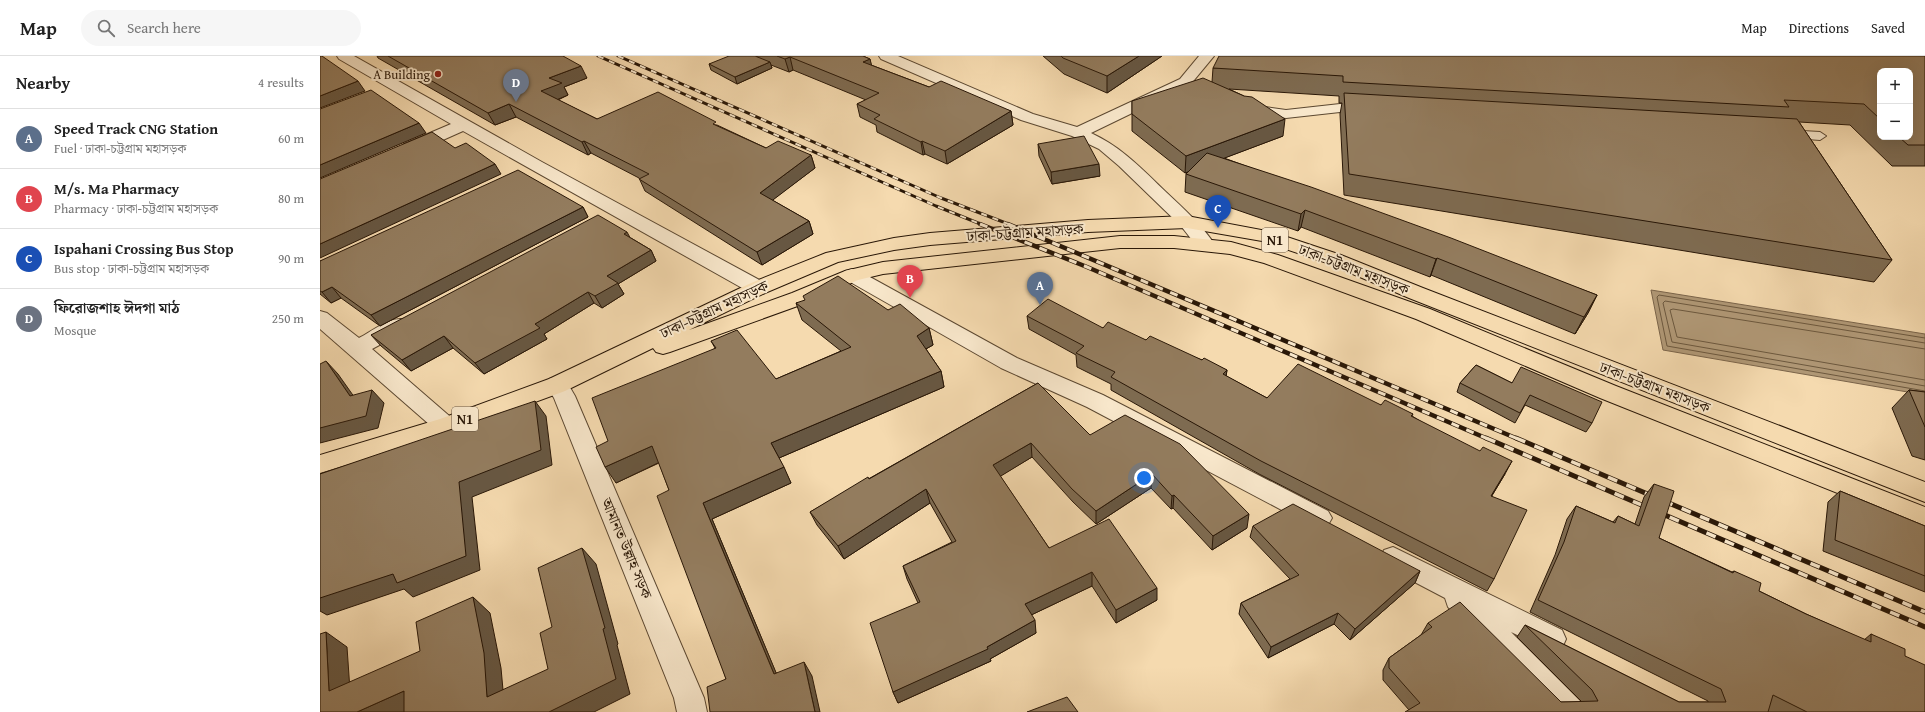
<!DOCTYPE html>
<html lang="en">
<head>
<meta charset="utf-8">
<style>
	:root { --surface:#fff; --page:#f6f6f6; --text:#222; --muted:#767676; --line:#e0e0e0; --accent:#8f2418 }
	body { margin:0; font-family:"Gentium Book Plus","Noto Serif Bengali",serif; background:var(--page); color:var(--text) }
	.controls { position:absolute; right:12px; top:12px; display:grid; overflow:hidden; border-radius:8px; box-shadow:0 4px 16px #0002 }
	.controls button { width:36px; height:36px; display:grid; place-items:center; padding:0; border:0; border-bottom:1px solid var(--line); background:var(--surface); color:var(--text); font:20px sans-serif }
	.you { position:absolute; left:824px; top:422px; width:14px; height:14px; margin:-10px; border:3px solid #fff; border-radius:50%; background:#1a73e8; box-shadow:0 0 0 6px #1a73e833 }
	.badge { display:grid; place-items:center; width:26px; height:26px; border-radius:50%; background:var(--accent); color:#fff; font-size:13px; font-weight:700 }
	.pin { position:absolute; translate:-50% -33px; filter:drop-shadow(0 1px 2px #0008) }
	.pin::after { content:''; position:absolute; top:21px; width:14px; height:12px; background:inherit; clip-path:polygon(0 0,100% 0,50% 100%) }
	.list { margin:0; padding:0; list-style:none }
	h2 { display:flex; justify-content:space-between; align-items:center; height:52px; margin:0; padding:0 16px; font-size:17px }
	h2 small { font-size:13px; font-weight:400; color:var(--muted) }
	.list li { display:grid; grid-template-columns:26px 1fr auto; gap:12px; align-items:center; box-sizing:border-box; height:60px; padding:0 16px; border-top:1px solid var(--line) }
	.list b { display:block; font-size:15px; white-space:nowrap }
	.list p { margin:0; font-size:13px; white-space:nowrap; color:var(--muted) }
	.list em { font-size:13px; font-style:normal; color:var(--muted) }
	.icon { flex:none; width:22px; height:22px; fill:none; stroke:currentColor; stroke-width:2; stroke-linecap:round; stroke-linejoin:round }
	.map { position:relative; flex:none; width:1605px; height:656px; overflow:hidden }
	header { display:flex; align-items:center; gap:24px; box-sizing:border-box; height:56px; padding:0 20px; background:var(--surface); border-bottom:1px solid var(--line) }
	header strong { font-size:19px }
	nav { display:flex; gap:22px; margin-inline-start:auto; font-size:14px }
	.search { width:280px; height:36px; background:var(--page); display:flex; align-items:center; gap:10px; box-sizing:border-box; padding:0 14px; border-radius:22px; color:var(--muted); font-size:15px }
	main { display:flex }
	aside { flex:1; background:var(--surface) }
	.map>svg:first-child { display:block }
	.water { fill:#b09876; stroke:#7a644a }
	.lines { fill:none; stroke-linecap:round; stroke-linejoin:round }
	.shore { stroke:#6c583e; stroke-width:1 }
	.service-casing { stroke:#5c4831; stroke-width:2 }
	.minor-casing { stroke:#5c4831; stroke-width:2 }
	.trunk-casing { stroke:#291707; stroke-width:2 }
	.service { fill:#f8e7cb; fill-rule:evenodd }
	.minor { fill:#f8e7cb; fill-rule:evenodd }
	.trunk { fill:#f5daaf; fill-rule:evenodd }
	.rail-far2-casing { stroke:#291707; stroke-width:3 }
	.rail-far1-casing { stroke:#291707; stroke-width:4.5 }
	.rail-casing { stroke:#291707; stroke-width:5 }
	.rail-far2 { stroke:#f8e7cb; stroke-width:2; stroke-dasharray:6; stroke-linecap:butt }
	.rail-far1 { stroke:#f8e7cb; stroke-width:3; stroke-dasharray:8; stroke-linecap:butt }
	.rail { stroke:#f8e7cb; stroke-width:3.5; stroke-dasharray:10; stroke-linecap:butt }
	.wall { fill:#7e6b51; stroke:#291707; fill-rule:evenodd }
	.shaded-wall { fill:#675742; stroke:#291707 }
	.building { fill:#937c5e; stroke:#291707 }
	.poi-dot { fill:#8f2418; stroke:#f8e7cb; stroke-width:1.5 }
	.labels { text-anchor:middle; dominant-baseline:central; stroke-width:4; stroke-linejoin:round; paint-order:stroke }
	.far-poi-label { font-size:13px; fill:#291707; stroke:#f8e7cb; text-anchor:end }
	.shield { fill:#f8e7cb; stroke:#675542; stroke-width:1 }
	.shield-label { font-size:14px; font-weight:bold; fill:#291707 }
	.street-label { font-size:15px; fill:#291707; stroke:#f8e7cb }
</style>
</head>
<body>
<header>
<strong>Map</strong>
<div class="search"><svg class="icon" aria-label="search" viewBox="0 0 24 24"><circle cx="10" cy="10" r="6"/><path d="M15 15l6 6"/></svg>Search here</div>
<nav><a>Map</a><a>Directions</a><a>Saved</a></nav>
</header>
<main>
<aside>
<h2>Nearby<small>4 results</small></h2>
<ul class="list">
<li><span class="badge" style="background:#5c6f8a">A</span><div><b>Speed Track CNG Station</b><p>Fuel · ঢাকা-চট্টগ্রাম মহাসড়ক</p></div><em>60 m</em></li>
<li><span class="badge" style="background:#e0444e">B</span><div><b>M/s. Ma Pharmacy</b><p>Pharmacy · ঢাকা-চট্টগ্রাম মহাসড়ক</p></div><em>80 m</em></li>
<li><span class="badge" style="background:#1a4fb4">C</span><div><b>Ispahani Crossing Bus Stop</b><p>Bus stop · ঢাকা-চট্টগ্রাম মহাসড়ক</p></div><em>90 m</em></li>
<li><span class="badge" style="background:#6b7280">D</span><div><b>ফিরোজশাহ ঈদগা মাঠ</b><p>Mosque</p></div><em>250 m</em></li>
</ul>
</aside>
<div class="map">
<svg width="1605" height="656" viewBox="0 0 1605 656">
	<rect width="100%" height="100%" fill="#f5daaf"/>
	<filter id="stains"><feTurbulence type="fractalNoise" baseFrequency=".005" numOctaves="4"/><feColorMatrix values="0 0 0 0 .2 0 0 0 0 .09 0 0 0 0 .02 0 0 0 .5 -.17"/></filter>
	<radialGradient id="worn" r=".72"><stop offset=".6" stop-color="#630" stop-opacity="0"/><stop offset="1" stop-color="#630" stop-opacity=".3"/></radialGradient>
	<polygon class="water" points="1331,234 1605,278 1605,339 1343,294"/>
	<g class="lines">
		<g class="shore">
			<polyline points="1605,282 1339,239 1337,241 1347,290 1605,335"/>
			<polyline points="1605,287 1345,245 1343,247 1352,286 1605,330"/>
			<polyline points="1605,293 1353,253 1350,254 1357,281 1605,324"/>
		</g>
		<defs>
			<g id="service">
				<polygon points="1020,48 1043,50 1049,54 1043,58 1020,56 966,62 932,57 926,53 932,49 966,54"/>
				<polygon points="1465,74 1500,76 1506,80 1500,84 1461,81 1459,78"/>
			</g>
			<g id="minor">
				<polygon points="17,0 34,0 222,106 445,227 448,232 445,237 438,238 431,237 143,75 96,96 90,97 84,96 82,92 84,88 131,68 19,3"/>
				<path d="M559,0H578L713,58L757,71L860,23L879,0H894L870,29L771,77C803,92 822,113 847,137C864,153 882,169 895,189L893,193L886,195L879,193L861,170L799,110L779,93L752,80L701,64L561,3Z"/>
				<polygon points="532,213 539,215 697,302 783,339 1008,455 1012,462 1008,469 999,472 990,469 767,351 681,312 525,223 522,219 525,215"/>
				<path d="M0,255L7,257L39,282C53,275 71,259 87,264L90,269L87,274L52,293L134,364L137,370L134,376L126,379L118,376L0,273Z"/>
				<polygon points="237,321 245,323 255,340 384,642 387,656 357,656 354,642 234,342 226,329 229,323"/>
				<polygon points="1073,491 1242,574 1246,583 1242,592 1232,596 1191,576 1261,646 1266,656 1231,656 1128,551 1125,542 1064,510 1060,502 1064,494"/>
			</g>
			<polygon id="trunk" points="867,160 952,176 1021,199 1103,232 1605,426 1605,446 1089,242 1007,207 942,185 867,172 768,176 610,189 574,194 518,206 445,237 369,274 472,237 525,215 563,206 800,180 854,180 911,186 958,199 1110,253 1296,330 1605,451 1605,472 1280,342 1096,263 944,207 910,198 854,192 800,192 563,218 538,224 486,247 350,296 343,298 336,296 333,292 245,335 134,376 0,417 0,399 120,363 229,323 431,227 506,197 574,182 610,177 768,164"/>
		</defs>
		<use href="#service" class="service-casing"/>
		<use href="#minor" class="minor-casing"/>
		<use href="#trunk" class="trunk-casing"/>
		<use href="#service" class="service"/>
		<use href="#minor" class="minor"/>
		<use href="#trunk" class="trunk"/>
		<defs>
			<g id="rail-far2">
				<polyline points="278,0 616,150 663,169"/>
				<polyline points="298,0 621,142 691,169"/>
			</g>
			<g id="rail-far1">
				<polyline points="660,168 767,211 1168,383"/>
				<polyline points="688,168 1198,383"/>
			</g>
			<g id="rail">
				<polyline points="1166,382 1605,571"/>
				<polyline points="1196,382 1605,556"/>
			</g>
		</defs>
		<use href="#rail-far2" class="rail-far2-casing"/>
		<use href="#rail-far1" class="rail-far1-casing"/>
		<use href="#rail" class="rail-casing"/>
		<use href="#rail-far2" class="rail-far2"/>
		<use href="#rail-far1" class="rail-far1"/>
		<use href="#rail" class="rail"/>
	</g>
	<g class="wall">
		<polygon points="57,0 243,0 267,22 244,31 248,39 238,44 277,63 397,69 446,92 491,99 495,112 452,144 489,165 493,178 442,209 325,135 319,122 271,97 268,99 196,61 175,69 58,2"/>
		<polygon points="437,0 543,0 550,3 551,9 609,31 691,55 693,69 627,108 605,98 603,99 557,76 556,69 540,61 537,48 546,44 473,14 469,16 451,9 452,12 417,28 391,14 389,8 437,1"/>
		<polygon points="723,0 842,0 787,37 744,18"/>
		<path d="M1605,0V110H1572L1530,69L1479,66L1572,204L1554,226L1024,139L1020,58L1022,47H1019V40L909,33L924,40L963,80L904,102L1277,239L1268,257L1255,278L1111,219L1110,221L981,171L978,175L865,136L866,118L868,116L865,117L812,75V45L892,26L893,12ZM1560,15L1590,81H1560Z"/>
		<polygon points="718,88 780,120 732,128 719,100"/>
		<polygon points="263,151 268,161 60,270 21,242 11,247 0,238 0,205"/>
		<polygon points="311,182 331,194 336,205 298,228 304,238 282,252 274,247 224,278 227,283 164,318 133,292 91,315 61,290 51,279"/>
		<polygon points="476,247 568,254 609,272 613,289 606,293 621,315 624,331 459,402 471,427 392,463 456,617 492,620 406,623 349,434 339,407 296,427 288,385 395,292 391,285 456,323 521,295 482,264"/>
		<polygon points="707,260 783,272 826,284 882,304 907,314 906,320 947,342 1061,349 1093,358 1092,360 1185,418 1171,441 1174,523 1167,535 939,418 791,334 791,328 757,311 756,299 709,273"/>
		<polygon points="1156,309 1272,367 1266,376 1205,349 1195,367 1137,336 1140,327"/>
		<polygon points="718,327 770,379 927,472 892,494 853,452 851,453 831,432 776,468 753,446 712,401 680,420 729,492 837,544 796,567 772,530 711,559 716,577 670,603 671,605 578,647 573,636 598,547 587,523 583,510 632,486 610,447 524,503 497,469 490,456"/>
		<polygon points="1589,334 1605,336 1605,404 1592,400 1572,352"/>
		<polygon points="1334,428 1339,482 1412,516 1414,515 1439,535 1486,558 1544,584 1551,578 1585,600 1605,656 1449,656 1089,654 1063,624 1063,614 1069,602 1101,579 1108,567 1241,646 1262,646 1197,581 1205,569 1359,646 1388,646 1388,645 1210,556 1235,499 1247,463 1256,450 1293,466 1298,460 1315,468 1324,441"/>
		<polygon points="1520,435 1605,470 1605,536 1503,495 1508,446"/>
		<polygon points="933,470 1100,515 1095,527 1030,584 1014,568 948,602 919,558 921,547 970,523 930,481"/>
	</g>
	<g class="shaded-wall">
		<polygon points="819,0 842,0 787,37 787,20"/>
		<polygon points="470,1 473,14 469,16 465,3"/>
		<polygon points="550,3 553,15 543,6"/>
		<polygon points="450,6 452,12 417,28 415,21"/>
		<polygon points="261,10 267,22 244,31 248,39 227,48 221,35 229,22"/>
		<polygon points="38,25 45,35 0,52 0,40"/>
		<polygon points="189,48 196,61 175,69 168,57"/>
		<polygon points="691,55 693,69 627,108 625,95"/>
		<polygon points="965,63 963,80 865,117 866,100"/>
		<polygon points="99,67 106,77 0,122 0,109"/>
		<polygon points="264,85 271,97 268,99 262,86"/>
		<polygon points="602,85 605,98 603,99 601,86"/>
		<polygon points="491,99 495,112 445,150 440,137"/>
		<polygon points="175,108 181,118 0,202 0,188"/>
		<polygon points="779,108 780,120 732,128 731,116"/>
		<polygon points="263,151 268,161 60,270 51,259"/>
		<polygon points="985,154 981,171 978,175 981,158"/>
		<polygon points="489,165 493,178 442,209 437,196"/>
		<polygon points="307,176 313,187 304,178"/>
		<polygon points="331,194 336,205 298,228 304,238 282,252 275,240 287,220"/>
		<polygon points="1117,202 1111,219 1110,221 1116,203"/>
		<polygon points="12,231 21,242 11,247 2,236"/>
		<polygon points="268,236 274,247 224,278 227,283 164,318 155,307 215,268"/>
		<polygon points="1277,239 1268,257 1255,278 1264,261"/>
		<polygon points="609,272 613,289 600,296 597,280"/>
		<polygon points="124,280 133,292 91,315 82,304"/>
		<polygon points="6,305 18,318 42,352 30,340"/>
		<polygon points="907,314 905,327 903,318"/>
		<polygon points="621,315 624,331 459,402 451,387"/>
		<polygon points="52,334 64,347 58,372 0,387 0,372"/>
		<polygon points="215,345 226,360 232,409 152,441 160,514 93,541 84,533 7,559 0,555 0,542 139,426"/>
		<polygon points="711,387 712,401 676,423 673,409"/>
		<polygon points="332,390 342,405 296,427 285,411"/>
		<polygon points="1192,405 1185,418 1164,453 1171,440"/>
		<polygon points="464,411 471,427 392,463 462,631 454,618 383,447"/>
		<polygon points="832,418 831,432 776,468 776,455"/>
		<polygon points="606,433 610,447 524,503 518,490"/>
		<polygon points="854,439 853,452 851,453 852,440"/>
		<polygon points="929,458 927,472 892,494 893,480"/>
		<polygon points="262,492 276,508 298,588 297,589 310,638 274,656 229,656"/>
		<polygon points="1100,515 1095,527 1030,584 1035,573"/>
		<polygon points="772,516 772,530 707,561 705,548"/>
		<polygon points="837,532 837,544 796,567 796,554"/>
		<polygon points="153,541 170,557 181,612 185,656 167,641"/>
		<polygon points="1018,557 1014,568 948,602 951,591"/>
		<polygon points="715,564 716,577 670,603 671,605 578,647 573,636 667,591"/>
		<polygon points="6,576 27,591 31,649 9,635"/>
		<polygon points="484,606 492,620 500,656 495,656"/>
		<polygon points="84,635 89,656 37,656"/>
	</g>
	<g class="building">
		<polygon points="0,0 2,0 38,25 0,40"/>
		<polygon points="68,0 243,0 261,10 229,22 242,27 221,35 277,63 338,36 396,66 393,68 446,92 458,85 491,99 440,137 489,165 437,196 319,123 329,118 264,85 262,86 189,48 168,57"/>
		<polygon points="409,0 435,0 450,6 415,21 389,8"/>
		<polygon points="457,0 543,0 550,3 543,6 609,31 621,25 691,55 625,95 602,85 601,86 554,63 560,59 537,48 559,37 470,1 465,3"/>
		<polygon points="741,0 819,0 787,20 743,2"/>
		<polygon points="899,0 1605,0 1605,89 1588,89 1579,81 1590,81 1590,15 1560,15 1560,63 1544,48 1464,44 1469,51 1023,26 1023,20 893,12"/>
		<polygon points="883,22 924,40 932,41 965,63 866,100 812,58 812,45"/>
		<polygon points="51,34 99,67 0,109 0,53"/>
		<polygon points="1024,37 1477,63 1572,204 1029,118"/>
		<polygon points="112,76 135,92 146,87 175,108 0,188 0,123"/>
		<polygon points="764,80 779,108 731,116 718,88"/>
		<polygon points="887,97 991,131 1131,182 1277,239 1264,261 1117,202 1116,203 985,154 981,158 866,118"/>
		<polygon points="198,114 263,151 51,259 12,231 2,236 0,235 0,205"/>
		<polygon points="278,159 307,176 304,178 331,194 287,220 298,227 275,240 268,236 215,268 220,272 155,307 124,280 82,304 51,279"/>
		<polygon points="518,220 568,254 580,248 609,272 597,280 621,315 451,387 464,411 383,447 454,618 484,606 495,656 390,656 387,631 406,623 337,440 349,434 332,390 285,411 276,391 288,385 272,342 396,292 391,285 417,274 456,323 531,291 476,247 485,244 483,240"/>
		<polygon points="728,243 783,272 788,266 826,284 830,280 882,304 884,302 907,314 903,318 947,342 978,308 1061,349 1065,344 1093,358 1091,360 1160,395 1163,391 1192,405 1171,440 1207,454 1174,523 941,405 791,321 795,316 756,297 764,290 707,260"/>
		<polygon points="6,305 30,340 52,334 46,360 0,372 0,308"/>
		<polygon points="1156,309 1192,327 1201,311 1282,346 1272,367 1210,339 1200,357 1140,327"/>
		<polygon points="718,327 770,379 805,359 860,388 929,458 893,480 854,439 852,440 832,418 776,455 752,433 711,387 673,409 729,492 789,463 837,532 796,554 772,516 705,548 715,564 667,591 668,593 573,636 550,567 600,546 583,510 636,485 606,433 518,490 490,456 548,421 549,423"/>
		<polygon points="1589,334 1605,336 1605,371"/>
		<polygon points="215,345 221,394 139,426 146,500 77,527 73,518 0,542 0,418"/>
		<polygon points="1334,428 1354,435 1339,482 1413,517 1414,515 1441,527 1439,535 1486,558 1551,586 1551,578 1585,593 1585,600 1605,609 1605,656 1487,656 1453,639 1448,656 1085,656 1100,647 1069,612 1069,602 1112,571 1108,567 1140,546 1241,646 1278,645 1272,634 1205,569 1359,646 1406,646 1401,633 1218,544 1244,486 1256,450 1295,467 1298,460 1319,470"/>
		<polygon points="1520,435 1605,470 1605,520 1515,484"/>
		<polygon points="973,448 1100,515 1035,573 1018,557 951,591 921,547 979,519 933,470"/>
		<polygon points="262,492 285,572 283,573 296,623 229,656 84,656 84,635 37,656 0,656 0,578 6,576 9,635 100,595 96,566 153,541 164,597 167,641 228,613 220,577 232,571 218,512"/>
		<polygon points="747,641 758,656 707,656"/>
	</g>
	<circle class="poi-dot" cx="118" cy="18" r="4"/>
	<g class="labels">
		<g class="far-poi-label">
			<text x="110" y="18">A Building</text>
		</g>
		<g class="shield">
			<rect x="942" y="172" width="26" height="24" rx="3"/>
			<rect x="132" y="351" width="26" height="24" rx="3"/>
		</g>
		<g class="shield-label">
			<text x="955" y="184">N1</text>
			<text x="145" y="363">N1</text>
		</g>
		<g class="street-label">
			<text transform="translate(705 176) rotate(-4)">ঢাকা-চট্টগ্রাম মহাসড়ক</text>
			<text transform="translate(1034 213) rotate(21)">ঢাকা-চট্টগ্রাম মহাসড়ক</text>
			<text transform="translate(394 253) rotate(-25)">ঢাকা-চট্টগ্রাম মহাসড়ক</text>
			<text transform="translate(1335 331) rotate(21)">ঢাকা-চট্টগ্রাম মহাসড়ক</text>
			<text transform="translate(307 492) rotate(67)">আমানত উল্লাহ সড়ক</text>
		</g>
	</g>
	<rect width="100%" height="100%" filter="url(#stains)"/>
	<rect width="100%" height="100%" fill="url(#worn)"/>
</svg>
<div class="controls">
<button>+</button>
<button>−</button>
</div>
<div class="you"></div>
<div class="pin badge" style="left:720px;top:249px;background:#5c6f8a">A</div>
<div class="pin badge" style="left:590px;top:242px;background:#e0444e">B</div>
<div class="pin badge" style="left:898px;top:172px;background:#1a4fb4">C</div>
<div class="pin badge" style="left:196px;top:46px;background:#6b7280">D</div>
</div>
</main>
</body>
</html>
